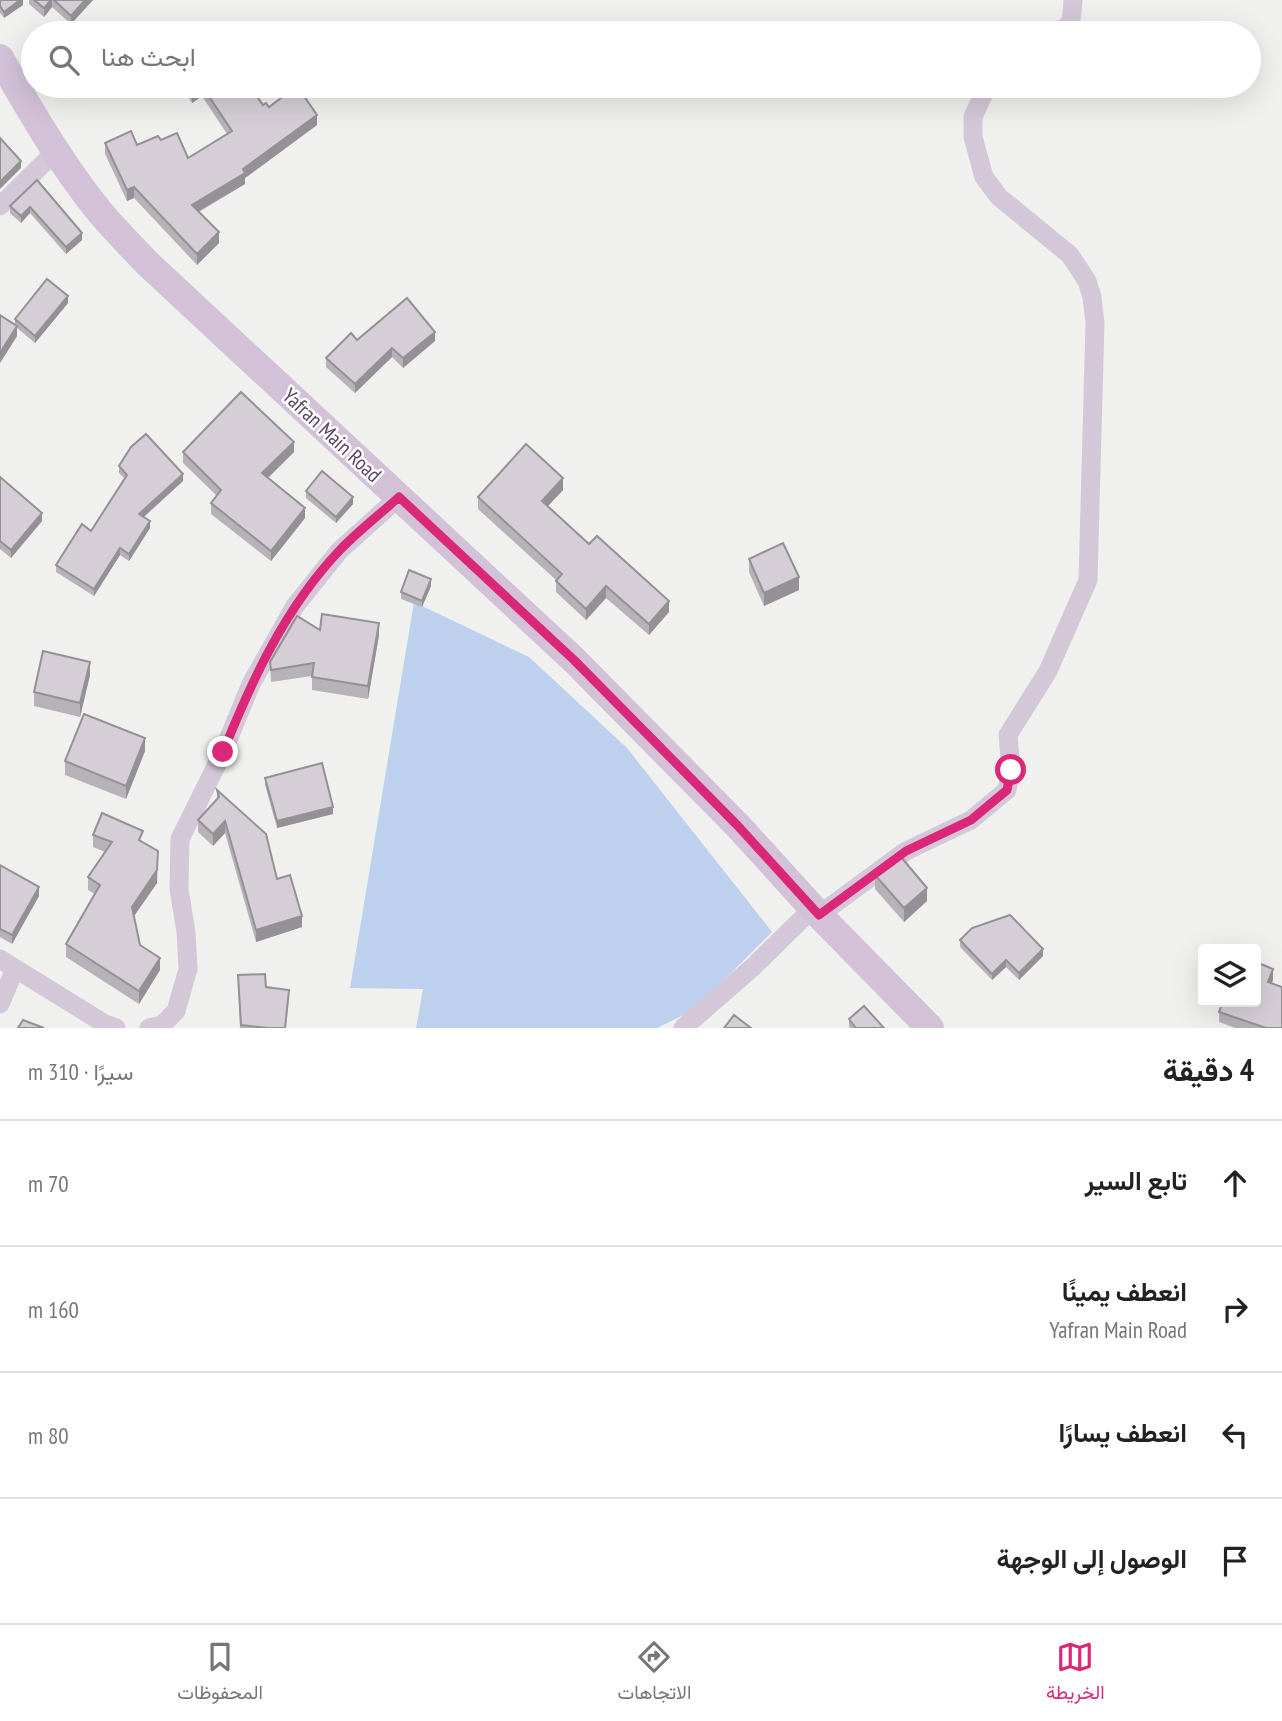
<!DOCTYPE html>
<html lang="ar">
<head>
<meta charset="utf-8">
<style>
	:root { --surface:#fff; --page:#f6f6f6; --text:#222; --muted:#767676; --line:#e0e0e0; --accent:#db2777 }
	body { margin:0; font-family:"PT Sans Narrow",Vazirmatn,sans-serif; background:var(--page); color:var(--text); direction:rtl }
	.controls { position:absolute; right:21px; bottom:21px; display:grid; overflow:hidden; border-radius:7px; box-shadow:0 7px 28px #0002 }
	.controls button { width:63px; height:63px; display:grid; place-items:center; padding:0; border:0; border-bottom:2px solid var(--line); background:var(--surface); color:var(--text); font:35px sans-serif }
	.stop { position:absolute; width:21px; height:21px; margin:-16px; border:5px solid #db2777; border-radius:50%; background:#fff }
	.stop.end { background:#db2777; border-color:#fff; box-shadow:0 2px 7px #0008 }
	.list { margin:0; padding:0; list-style:none }
	h2 { display:flex; justify-content:space-between; align-items:center; height:91px; margin:0; padding:0 28px; font-size:30px }
	h2 small { font-size:23px; font-weight:400; color:var(--muted) }
	.list li { display:grid; grid-template-columns:46px 1fr auto; gap:21px; align-items:center; box-sizing:border-box; height:126px; padding:0 28px; border-top:2px solid var(--line) }
	.list b { display:block; font-size:26px; white-space:nowrap }
	.list p { margin:0; font-size:23px; white-space:nowrap; color:var(--muted) }
	.list em { font-size:23px; font-style:normal; color:var(--muted) }
	.icon { flex:none; width:38px; height:38px; fill:none; stroke:currentColor; stroke-width:2; stroke-linecap:round; stroke-linejoin:round }
	.map { position:relative; flex:none; width:1282px; height:1028px; overflow:hidden; direction:ltr }
	.search { position:absolute; background:var(--surface); box-shadow:0 7px 28px #0002; left:21px; right:21px; top:21px; height:77px; display:flex; align-items:center; gap:18px; box-sizing:border-box; padding:0 24px; border-radius:38px; color:var(--muted); font-size:26px }
	.sheet { height:595px; background:var(--surface) }
	nav { display:flex; justify-content:space-around; align-items:center; box-sizing:border-box; height:98px; border-top:2px solid var(--line); background:var(--surface); font-size:19px; color:var(--muted) }
	nav a { display:grid; justify-items:center; gap:4px }
	nav .on { color:var(--accent) }
	.map>svg:first-child { display:block }
	.green { fill:#bdd0ee }
	.lines { fill:none; stroke-linecap:round; stroke-linejoin:round }
	.street { stroke:#d4c8d8; stroke-width:19 }
	.secondary { stroke:#d2c1d7; stroke-width:28 }
	.wall { fill:#b7b1b8 }
	.shaded-wall { fill:#959096 }
	.building { fill:#d5ced6; stroke:#959096; stroke-width:2 }
	.route { stroke:#db2777; stroke-width:9 }
	.labels { text-anchor:middle; dominant-baseline:central; stroke-width:5; stroke-linejoin:round; paint-order:stroke }
	.street-label { font-size:21px; fill:#56475c; stroke:#fff }
</style>
</head>
<body>
<div class="map">
<svg width="1282" height="1028" viewBox="0 0 1282 1028">
	<rect width="100%" height="100%" fill="#f0f1ee"/>
	<polygon class="green" points="414,602 529,657 627,748 772,932 694,1010 657,1028 416,1028 423,989 350,988"/>
	<g class="lines">
		<g class="street">
			<path d="M1052,33C1074,26 1071,22 1073,0"/>
			<polyline points="0,206 56,151"/>
			<polyline points="819,915 906,851 971,820 1007,790 1011,770 1008,735 1048,671 1088,580 1095,323 1092,297 1087,281 1070,255 999,197 984,177 973,137 973,117 987,86"/>
			<polyline points="0,959 105,1024 116,1028"/>
			<polyline points="0,1004 15,969"/>
			<polyline points="149,1028 162,1025 176,1011 188,969 186,932 179,889 180,839 223,752 251,684 295,606 339,551 399,497"/>
			<polyline points="683,1028 753,967 813,908"/>
		</g>
		<path class="secondary" d="M0,58C30,110 61,164 99,211C114,229 131,246 147,263L574,660L738,826L819,915L930,1028"/>
	</g>
	<g class="wall">
		<polygon points="0,0 23,0 23,5 4,18 0,13"/>
		<polygon points="29,0 93,0 71,24 52,7 44,17 29,4"/>
		<polygon points="181,86 250,86 263,105 317,125 245,178 245,184 199,212 219,243 197,265 134,198 127,201 105,154 105,143 137,145 161,140 188,158 227,134 202,96 192,103"/>
		<polygon points="37,180 82,240 66,254 30,213 21,223 10,213 10,206"/>
		<polygon points="68,303 35,343 17,328 17,336 0,363 0,315 15,325 15,319"/>
		<polygon points="357,340 435,341 403,368 392,357 355,393 326,367 326,358"/>
		<polygon points="183,452 294,452 267,478 305,518 271,561 211,514 211,503 217,496 183,463"/>
		<polygon points="119,466 183,481 144,517 150,528 129,561 120,555 94,596 56,572 56,565 91,531 125,479 119,473"/>
		<polygon points="0,477 42,521 11,558 0,549"/>
		<polygon points="563,490 548,506 589,544 669,612 649,635 606,598 586,620 556,592 556,580 478,509 478,497"/>
		<polygon points="306,491 353,504 336,523 306,498"/>
		<polygon points="749,559 799,590 764,606 749,572"/>
		<polygon points="431,586 422,607 401,599 401,592"/>
		<polygon points="320,630 379,635 368,699 312,690 312,676 271,682 270,662"/>
		<polygon points="90,675 80,717 34,706 34,692"/>
		<polygon points="145,751 126,799 65,775 65,761"/>
		<polygon points="265,778 333,814 277,828 265,785"/>
		<polygon points="217,790 277,879 302,927 256,942 225,833 213,846 198,832 198,820 217,799"/>
		<polygon points="93,835 143,842 157,883 134,916 140,945 160,970 139,1004 66,957 66,944 95,894 88,890 88,877 105,852 93,847"/>
		<polygon points="0,865 39,896 12,944 0,937"/>
		<polygon points="875,875 927,901 904,922 875,889"/>
		<polygon points="960,940 1043,956 1019,980 1006,967 992,980 960,947"/>
		<polygon points="238,975 289,997 286,1028 240,1028"/>
		<polygon points="1273,980 1272,983 1282,1028 1235,1028 1219,1022 1219,1012 1222,1004 1217,1002 1256,1002"/>
		<polygon points="849,1019 884,1028 850,1028 849,1026"/>
	</g>
	<g class="shaded-wall">
		<polygon points="20,0 23,0 23,5 4,18 4,12"/>
		<polygon points="51,0 52,0 52,7 44,17 44,8"/>
		<polygon points="85,0 93,0 71,24 71,16"/>
		<polygon points="202,86 202,96 192,103 192,92"/>
		<polygon points="317,115 317,125 245,178 245,184 192,215 192,205"/>
		<polygon points="21,161 21,168 0,189 0,182"/>
		<polygon points="134,187 134,198 127,201 127,190"/>
		<polygon points="30,207 30,213 21,223 21,216"/>
		<polygon points="219,232 219,243 197,265 197,254"/>
		<polygon points="82,233 82,240 66,254 66,247"/>
		<polygon points="68,296 68,303 35,343 35,336"/>
		<polygon points="17,326 17,336 0,363 0,353"/>
		<polygon points="435,332 435,341 403,368 403,358"/>
		<polygon points="392,348 392,357 355,393 355,384"/>
		<polygon points="294,442 294,452 262,484 262,473"/>
		<polygon points="183,474 183,481 139,521 139,514"/>
		<polygon points="563,478 563,490 542,512 542,501"/>
		<polygon points="353,497 353,504 336,523 336,517"/>
		<polygon points="305,508 305,518 271,561 271,551"/>
		<polygon points="42,513 42,521 11,558 11,550"/>
		<polygon points="150,521 150,528 129,561 129,554"/>
		<polygon points="120,548 120,555 94,596 94,589"/>
		<polygon points="799,577 799,590 764,606 764,593"/>
		<polygon points="431,579 431,586 422,607 422,601"/>
		<polygon points="606,586 606,598 586,620 586,609"/>
		<polygon points="669,601 669,612 649,635 649,624"/>
		<polygon points="379,623 379,635 368,699 368,686"/>
		<polygon points="90,662 90,675 80,717 80,703"/>
		<polygon points="145,738 145,751 126,799 126,786"/>
		<polygon points="333,807 333,814 277,828 277,821"/>
		<polygon points="225,821 225,833 213,846 213,834"/>
		<polygon points="158,851 157,883 132,919 132,907"/>
		<polygon points="39,887 39,896 12,944 12,935"/>
		<polygon points="927,888 927,901 904,922 904,908"/>
		<polygon points="302,916 302,927 256,942 256,930"/>
		<polygon points="1043,949 1043,956 1019,980 1019,973"/>
		<polygon points="160,958 160,970 139,1004 139,991"/>
		<polygon points="1006,960 1006,967 992,980 992,974"/>
		<polygon points="1273,969 1273,980 1268,993 1268,982"/>
	</g>
	<g class="building">
		<polygon points="0,0 20,0 4,12 0,6"/>
		<polygon points="34,0 51,0 44,8"/>
		<polygon points="54,0 85,0 71,16"/>
		<polygon points="188,86 202,86 192,92"/>
		<polygon points="202,86 250,86 263,105 266,103 269,107 297,86 317,115 243,169 245,173 192,205 219,232 197,254 134,187 127,190 105,143 131,131 137,145 158,136 161,140 177,133 188,158 232,131"/>
		<polygon points="0,138 21,161 0,182"/>
		<polygon points="37,180 82,233 66,247 30,207 21,216 10,206"/>
		<polygon points="47,279 68,296 35,336 15,319"/>
		<polygon points="407,298 435,332 403,358 392,348 355,384 326,358 351,333 357,340"/>
		<polygon points="0,315 17,326 0,353"/>
		<polygon points="241,392 294,442 262,473 305,508 271,551 211,503 221,490 183,452"/>
		<polygon points="146,434 183,474 139,514 150,521 129,554 120,548 94,589 56,565 82,524 91,531 127,475 119,466 131,447"/>
		<polygon points="526,444 563,478 542,501 589,544 597,536 669,601 649,624 606,586 586,609 556,581 562,574 478,497"/>
		<polygon points="322,471 353,497 336,517 306,491"/>
		<polygon points="0,477 42,513 11,550 0,541"/>
		<polygon points="783,543 799,577 764,593 749,559"/>
		<polygon points="409,570 431,579 422,601 401,592"/>
		<polygon points="322,614 379,623 368,686 312,677 314,663 271,670 270,662 297,616 320,630"/>
		<polygon points="43,651 90,662 80,703 34,692"/>
		<polygon points="84,714 145,738 126,786 65,761"/>
		<polygon points="322,763 333,807 277,821 265,778"/>
		<polygon points="217,790 266,834 277,879 290,875 302,916 256,930 225,821 213,834 198,820 219,797"/>
		<polygon points="102,813 143,831 139,840 158,851 157,870 132,907 140,945 160,958 139,991 66,944 100,885 88,877 112,842 93,835"/>
		<polygon points="901,857 927,888 904,908 875,875"/>
		<polygon points="0,865 39,887 12,935 0,929"/>
		<polygon points="1010,915 1043,949 1019,973 1006,960 992,974 960,940 972,928"/>
		<polygon points="1256,962 1273,969 1268,982 1282,987 1282,1028 1266,1028 1219,1012 1223,1002 1256,1002"/>
		<polygon points="265,974 266,987 289,990 285,1028 268,1028 241,1025 238,975"/>
		<polygon points="864,1006 884,1028 856,1028 849,1019"/>
		<polygon points="734,1015 751,1028 724,1028"/>
		<polygon points="23,1020 44,1028 18,1028"/>
	</g>
	<g class="lines">
		<path class="route" d="M223,752C252,680 285,608 339,551C357,532 379,515 399,497L574,660L738,826L819,915L906,851L971,820L1007,790L1011,770"/>
	</g>
	<g class="labels">
		<g class="street-label">
			<text transform="translate(332 435) rotate(43)">Yafran Main Road</text>
		</g>
	</g>
</svg>
<div class="controls">
<button><svg class="icon" aria-label="layers" viewBox="0 0 24 24"><path d="M12 4l9 5-9 5-9-5zM3 14l9 5 9-5"/></svg></button>
</div>
<div class="stop" style="left:1011px;top:770px"></div>
<div class="stop end" style="left:223px;top:752px"></div>
<div class="search"><svg class="icon" aria-label="search" viewBox="0 0 24 24"><circle cx="10" cy="10" r="6"/><path d="M15 15l6 6"/></svg>ابحث هنا</div>
</div>
<section class="sheet">
<h2>4 دقيقة<small>سيرًا · 310 m</small></h2>
<ul class="list">
<li><svg class="icon" aria-label="ahead" viewBox="0 0 24 24"><path d="M12 20V5M6 11l6-6 6 6"/></svg><div><b>تابع السير</b></div><em>70 m</em></li>
<li><svg class="icon" aria-label="right" viewBox="0 0 24 24"><path d="M7 20v-9h11M14 6l5 5-5 5"/></svg><div><b>انعطف يمينًا</b><p>Yafran Main Road</p></div><em>160 m</em></li>
<li><svg class="icon" aria-label="left" viewBox="0 0 24 24"><path d="M17 20v-9H6M10 6l-5 5 5 5"/></svg><div><b>انعطف يسارًا</b></div><em>80 m</em></li>
<li><svg class="icon" aria-label="arrive" viewBox="0 0 24 24"><path d="M6 21V4h12l-3 4 3 4H6"/></svg><div><b>الوصول إلى الوجهة</b></div></li>
</ul>
</section>
<nav>
<a class="on"><svg class="icon" aria-label="map" viewBox="0 0 24 24"><path d="M3 6l6-2 6 2 6-2v14l-6 2-6-2-6 2zM9 4v14M15 6v14"/></svg>الخريطة</a>
<a><svg class="icon" aria-label="directions" viewBox="0 0 24 24"><path d="M12 3l9 9-9 9-9-9zM9 14v-3h6M13 9l2 2-2 2"/></svg>الاتجاهات</a>
<a><svg class="icon" aria-label="saved" viewBox="0 0 24 24"><path d="M7 4h10v16l-5-4-5 4z"/></svg>المحفوظات</a>
</nav>
</body>
</html>
